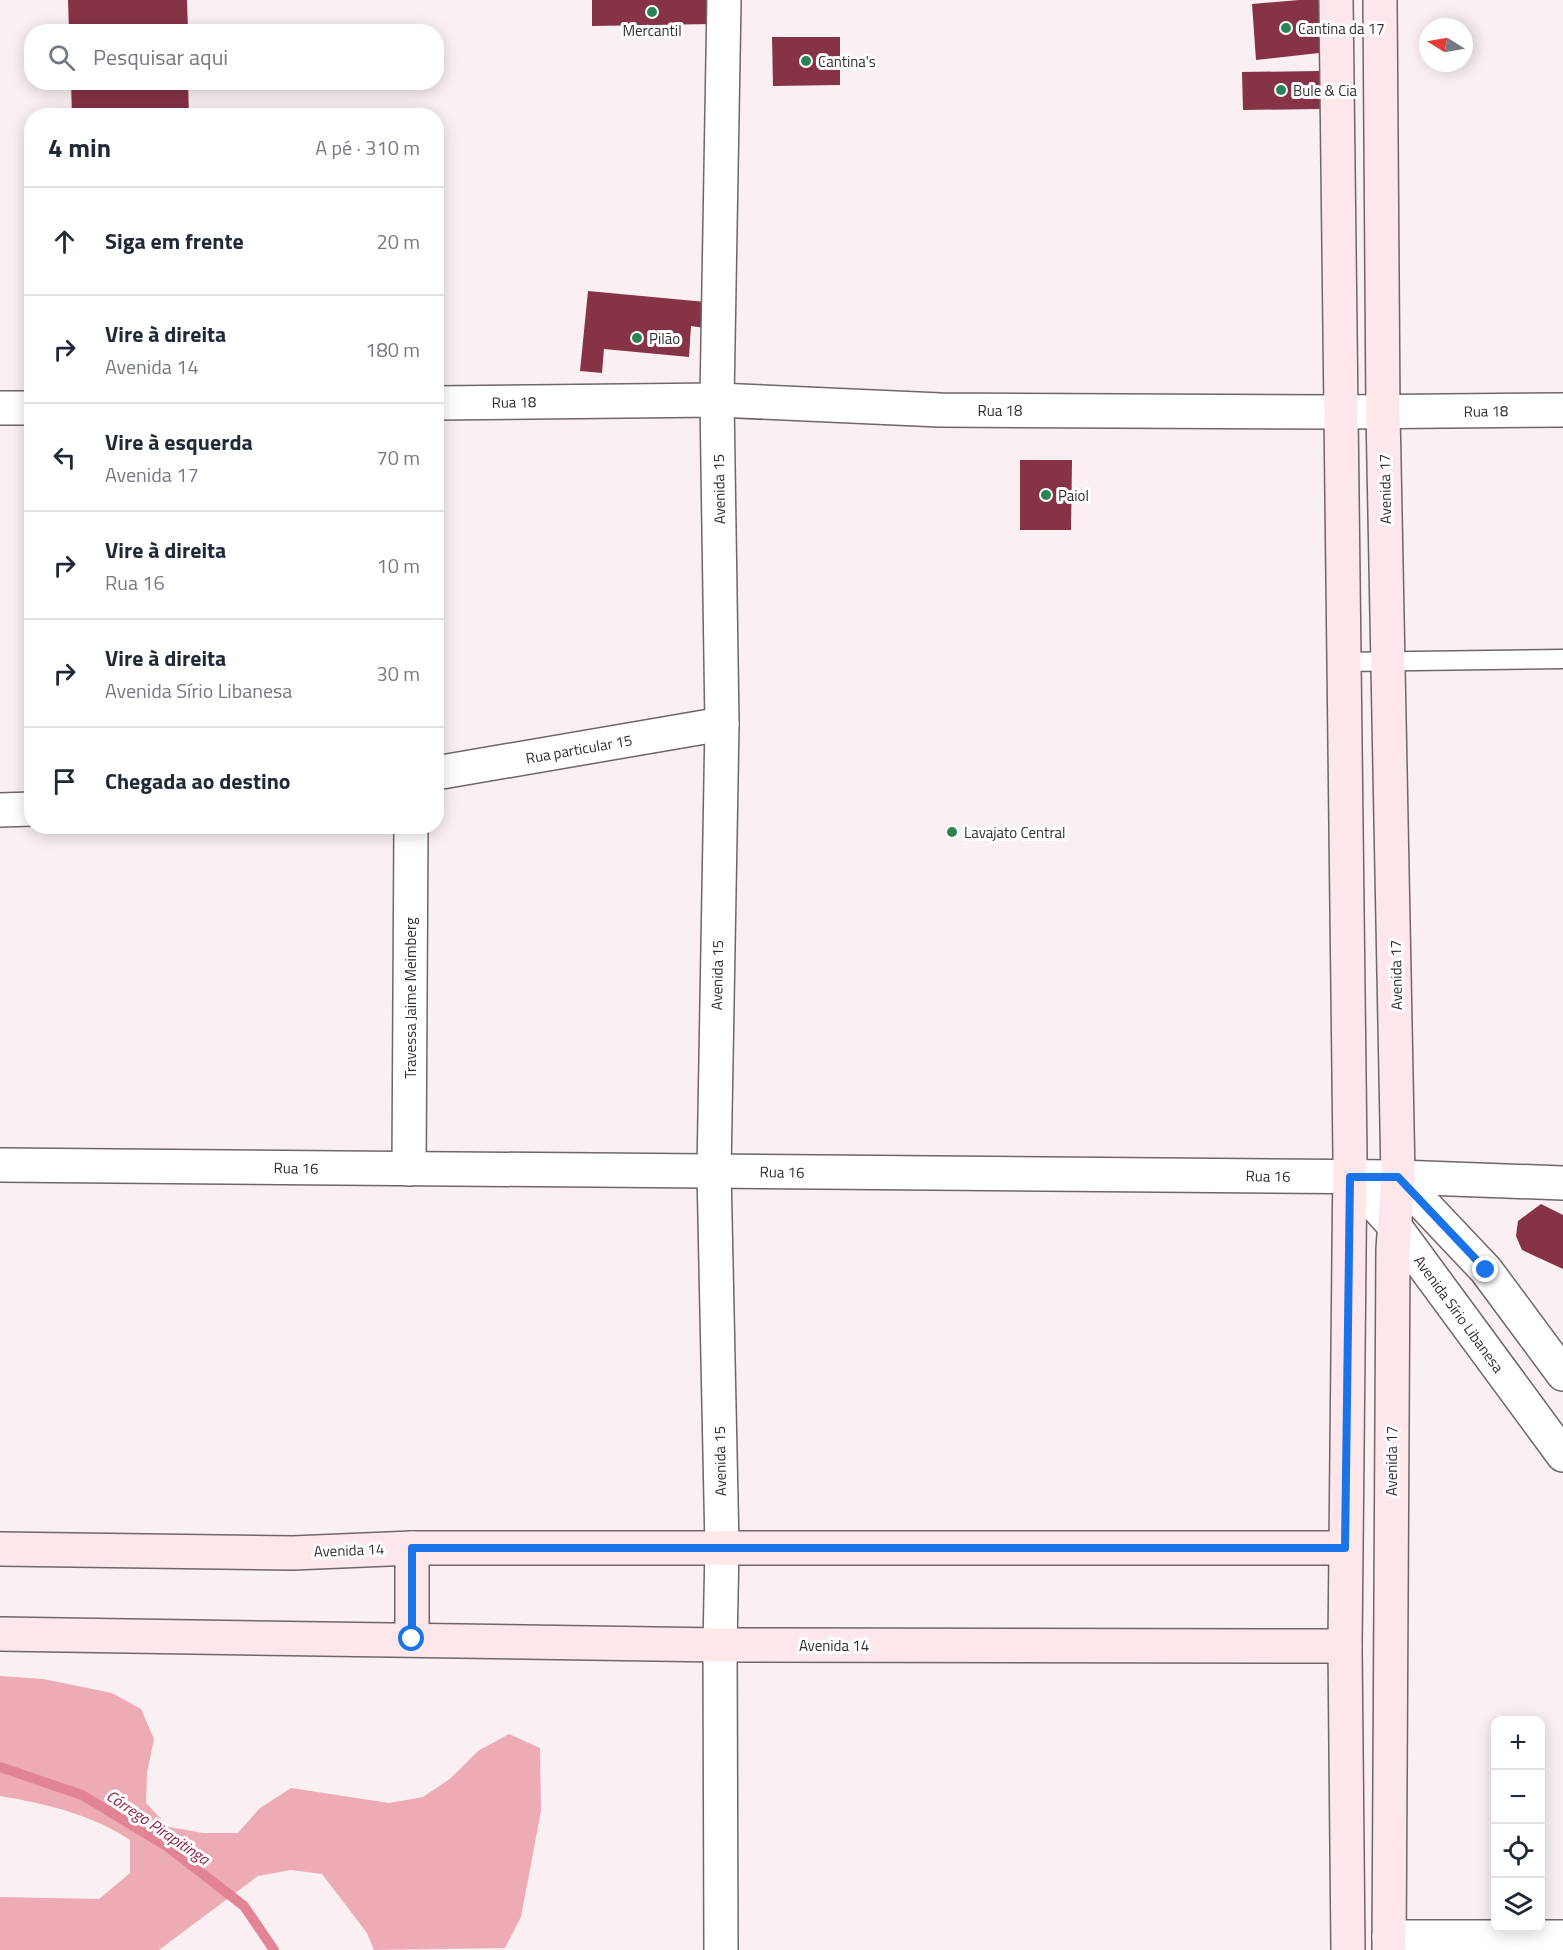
<!DOCTYPE html>
<html lang="pt">
<head>
<meta charset="utf-8">
<style>
	:root { --surface:#fff; --page:#f2f2f3; --text:#1f2937; --muted:#747a83; --line:#e0e1e3 }
	body { margin:0; font-family:"Titillium Web",sans-serif; background:var(--page); color:var(--text) }
	.controls { position:absolute; right:18px; bottom:18px; display:grid; overflow:hidden; border-radius:12px; box-shadow:0 3px 15px #0003 }
	.controls button { width:54px; height:54px; display:grid; place-items:center; padding:0; border:0; border-bottom:2px solid var(--line); background:var(--surface); color:var(--text); font:30px sans-serif }
	.compass { position:absolute; left:1419px; top:18px; width:54px; height:54px; border-radius:50%; background:var(--surface); box-shadow:0 3px 15px #0003; rotate:281deg }
	.stop { position:absolute; width:18px; height:18px; margin:-14px; border:4px solid #1a73e8; border-radius:50%; background:#fff }
	.stop.end { background:#1a73e8; border-color:#fff; box-shadow:0 2px 6px #0008 }
	.list { margin:0; padding:0; list-style:none }
	h2 { display:flex; justify-content:space-between; align-items:center; height:78px; margin:0; padding:0 24px; font-size:26px }
	h2 small { font-size:20px; font-weight:400; color:var(--muted) }
	.list li { display:grid; grid-template-columns:39px 1fr auto; gap:18px; align-items:center; box-sizing:border-box; height:108px; padding:0 24px; border-top:2px solid var(--line) }
	.list b { display:block; font-size:22px; white-space:nowrap }
	.list p { margin:0; font-size:20px; white-space:nowrap; color:var(--muted) }
	.list em { font-size:20px; font-style:normal; color:var(--muted) }
	.icon { flex:none; width:33px; height:33px; fill:none; stroke:currentColor; stroke-width:2; stroke-linecap:round; stroke-linejoin:round }
	.map { position:relative; flex:none; width:1563px; height:1950px; overflow:hidden }
	.search { position:absolute; background:var(--surface); box-shadow:0 3px 15px #0003; left:24px; top:24px; width:420px; height:66px; display:flex; align-items:center; gap:15px; box-sizing:border-box; padding:0 21px; border-radius:24px; color:var(--muted); font-size:22px }
	.panel { position:absolute; background:var(--surface); box-shadow:0 3px 15px #0003; left:24px; top:108px; width:420px; height:726px; border-radius:24px }
	.map>svg:first-child { display:block }
	.green { fill:#edabb6 }
	.lines { fill:none; stroke-linecap:round; stroke-linejoin:round }
	.stream { stroke:#e28496; stroke-width:10 }
	.building { fill:#863247 }
	.service-casing { stroke:#6e6667; stroke-width:21 }
	.minor-casing { stroke:#6e6667; stroke-width:36 }
	.tertiary-casing { stroke:#6e6667; stroke-width:36 }
	.secondary-casing { stroke:#6e6667; stroke-width:36 }
	.service { stroke:#fff; stroke-width:18 }
	.minor { stroke:#fff; stroke-width:33 }
	.tertiary { stroke:#fff; stroke-width:33 }
	.secondary { stroke:#fee7eb; stroke-width:33 }
	.route { stroke:#1a73e8; stroke-width:8 }
	.poi-dot { fill:#2a8257; stroke:#fff; stroke-width:2 }
	.labels { text-anchor:middle; dominant-baseline:central; stroke-width:6; stroke-linejoin:round; paint-order:stroke }
	.poi-label { font-size:15px; fill:#332f30; stroke:#fff; text-anchor:start }
	.street-label { font-size:15px; fill:#332f30; stroke:#fff }
	.water-label { font-size:16px; font-style:italic; fill:#922445; stroke:#fff }
</style>
</head>
<body>
<div class="map">
<svg width="1563" height="1950" viewBox="0 0 1563 1950">
	<rect width="100%" height="100%" fill="#faf0f1"/>
	<path class="green" d="M0,1676L43,1679L112,1693L141,1709L154,1739L147,1773L146,1803L169,1827L203,1833H238L260,1808L291,1788L389,1803L423,1797L451,1778L478,1751L509,1734L540,1748L541,1811L521,1917L505,1948L374,1950L367,1933L322,1874L291,1870L258,1876L159,1950H0V1897L99,1899L130,1873V1840C91,1814 46,1804 0,1796Z"/>
	<g class="lines">
		<polyline class="stream" points="0,1767 82,1795 168,1847 244,1906 274,1950"/>
	</g>
	<g class="building">
		<polygon points="68,0 187,0 188,32 69,32"/>
		<polygon points="592,0 712,0 713,24 592,26"/>
		<polygon points="1299,0 1319,0 1319,53 1256,60 1252,4"/>
		<polygon points="772,37 840,37 840,85 773,86"/>
		<polygon points="1320,71 1320,109 1243,110 1242,72"/>
		<polygon points="71,82 188,82 189,116 72,116"/>
		<polygon points="588,291 706,302 704,328 691,326 689,357 604,349 602,373 580,371"/>
		<polygon points="1020,460 1072,460 1071,530 1020,530"/>
		<polygon points="1541,1204 1563,1215 1563,1269 1522,1250 1516,1236 1518,1221"/>
	</g>
	<g class="lines">
		<defs>
			<polyline id="service" points="1342,662 1563,659"/>
			<g id="minor">
				<polyline points="436,773 722,724"/>
				<polyline points="0,810 32,809"/>
				<polyline points="0,1165 1398,1177 1563,1183"/>
				<polyline points="409,1169 411,826"/>
				<polyline points="1389,1937 1563,1937"/>
				<polyline points="721,1950 720,1645 722,1547"/>
			</g>
			<g id="tertiary">
				<polyline points="436,403 717,400 940,410 1340,412 1563,410"/>
				<polyline points="0,408 32,408"/>
				<polyline points="1350,1177 1393,1224 1563,1455"/>
				<polyline points="1398,1177 1486,1270 1563,1374"/>
				<polyline points="722,1547 714,1171 722,724 717,400 724,0"/>
			</g>
			<g id="secondary">
				<polyline points="1336,0 1350,1157 1345,1646 1348,1950"/>
				<polyline points="1380,0 1383,412 1398,1177 1393,1249 1389,1950"/>
				<polyline points="412,1548 412,1639"/>
				<polyline points="0,1549 293,1553 412,1548 1345,1548"/>
				<polyline points="0,1634 720,1645 1345,1646"/>
			</g>
		</defs>
		<use href="#service" class="service-casing"/>
		<use href="#minor" class="minor-casing"/>
		<use href="#tertiary" class="tertiary-casing"/>
		<use href="#secondary" class="secondary-casing"/>
		<use href="#service" class="service"/>
		<use href="#minor" class="minor"/>
		<use href="#tertiary" class="tertiary"/>
		<use href="#secondary" class="secondary"/>
	</g>
	<g class="lines">
		<polyline class="route" points="412,1639 412,1548 1345,1548 1350,1177 1398,1177 1486,1270"/>
	</g>
	<g class="poi-dot">
		<circle cx="652" cy="12" r="6"/>
		<circle cx="1286" cy="28" r="6"/>
		<circle cx="806" cy="61" r="6"/>
		<circle cx="1281" cy="90" r="6"/>
		<circle cx="637" cy="338" r="6"/>
		<circle cx="1046" cy="495" r="6"/>
		<circle cx="952" cy="832" r="6"/>
	</g>
	<g class="labels">
		<g class="poi-label">
			<text x="1298" y="28">Cantina da 17</text>
			<text x="652" y="30" text-anchor="middle">Mercantil</text>
			<text x="818" y="61">Cantina's</text>
			<text x="1293" y="90">Bule &amp; Cia</text>
			<text x="649" y="338">Pilão</text>
			<text x="1058" y="495">Paiol</text>
			<text x="964" y="832">Lavajato Central</text>
		</g>
		<g class="street-label">
			<text transform="translate(514 402) rotate(-1)">Rua 18</text>
			<text x="1000" y="410">Rua 18</text>
			<text transform="translate(1486 411) rotate(-1)">Rua 18</text>
			<text transform="translate(719 489) rotate(-91)">Avenida 15</text>
			<text transform="translate(1385 489) rotate(-91)">Avenida 17</text>
			<text transform="translate(579 749) rotate(-10)">Rua particular 15</text>
			<text transform="translate(717 975) rotate(-89)">Avenida 15</text>
			<text transform="translate(1396 975) rotate(-91)">Avenida 17</text>
			<text transform="translate(410 998) rotate(-90)">Travessa Jaime Meimberg</text>
			<text transform="translate(296 1168) rotate(1)">Rua 16</text>
			<text transform="translate(782 1172) rotate(1)">Rua 16</text>
			<text transform="translate(1268 1176) rotate(1)">Rua 16</text>
			<text transform="translate(1459 1314) rotate(54)">Avenida Sírio Libanesa</text>
			<text transform="translate(720 1461) rotate(-91)">Avenida 15</text>
			<text transform="translate(1391 1461) rotate(-90)">Avenida 17</text>
			<text transform="translate(349 1550) rotate(-2)">Avenida 14</text>
			<text x="834" y="1645">Avenida 14</text>
		</g>
		<g class="water-label">
			<text transform="translate(158 1827) rotate(34)">Córrego Pirapitinga</text>
		</g>
	</g>
</svg>
<div class="controls">
<button>+</button>
<button>−</button>
<button><svg class="icon" aria-label="locate" viewBox="0 0 24 24"><circle cx="12" cy="12" r="6"/><path d="M12 2v4M12 18v4M2 12h4M18 12h4"/></svg></button>
<button><svg class="icon" aria-label="layers" viewBox="0 0 24 24"><path d="M12 4l9 5-9 5-9-5zM3 14l9 5 9-5"/></svg></button>
</div>
<svg class="compass" viewBox="-18 -18 36 36"><path d="M0-13l5 13h-10z" fill="#e53935"/><path d="M0 13l5-13h-10z" fill="#747a83"/></svg>
<div class="stop" style="left:412px;top:1639px"></div>
<div class="stop end" style="left:1486px;top:1270px"></div>
<div class="search"><svg class="icon" aria-label="search" viewBox="0 0 24 24"><circle cx="10" cy="10" r="6"/><path d="M15 15l6 6"/></svg>Pesquisar aqui</div>
<section class="panel">
<h2>4 min<small>A pé · 310 m</small></h2>
<ul class="list">
<li><svg class="icon" aria-label="ahead" viewBox="0 0 24 24"><path d="M12 20V5M6 11l6-6 6 6"/></svg><div><b>Siga em frente</b></div><em>20 m</em></li>
<li><svg class="icon" aria-label="right" viewBox="0 0 24 24"><path d="M7 20v-9h11M14 6l5 5-5 5"/></svg><div><b>Vire à direita</b><p>Avenida 14</p></div><em>180 m</em></li>
<li><svg class="icon" aria-label="left" viewBox="0 0 24 24"><path d="M17 20v-9H6M10 6l-5 5 5 5"/></svg><div><b>Vire à esquerda</b><p>Avenida 17</p></div><em>70 m</em></li>
<li><svg class="icon" aria-label="right" viewBox="0 0 24 24"><path d="M7 20v-9h11M14 6l5 5-5 5"/></svg><div><b>Vire à direita</b><p>Rua 16</p></div><em>10 m</em></li>
<li><svg class="icon" aria-label="right" viewBox="0 0 24 24"><path d="M7 20v-9h11M14 6l5 5-5 5"/></svg><div><b>Vire à direita</b><p>Avenida Sírio Libanesa</p></div><em>30 m</em></li>
<li><svg class="icon" aria-label="arrive" viewBox="0 0 24 24"><path d="M6 21V4h12l-3 4 3 4H6"/></svg><div><b>Chegada ao destino</b></div></li>
</ul>
</section>
</div>
</body>
</html>
